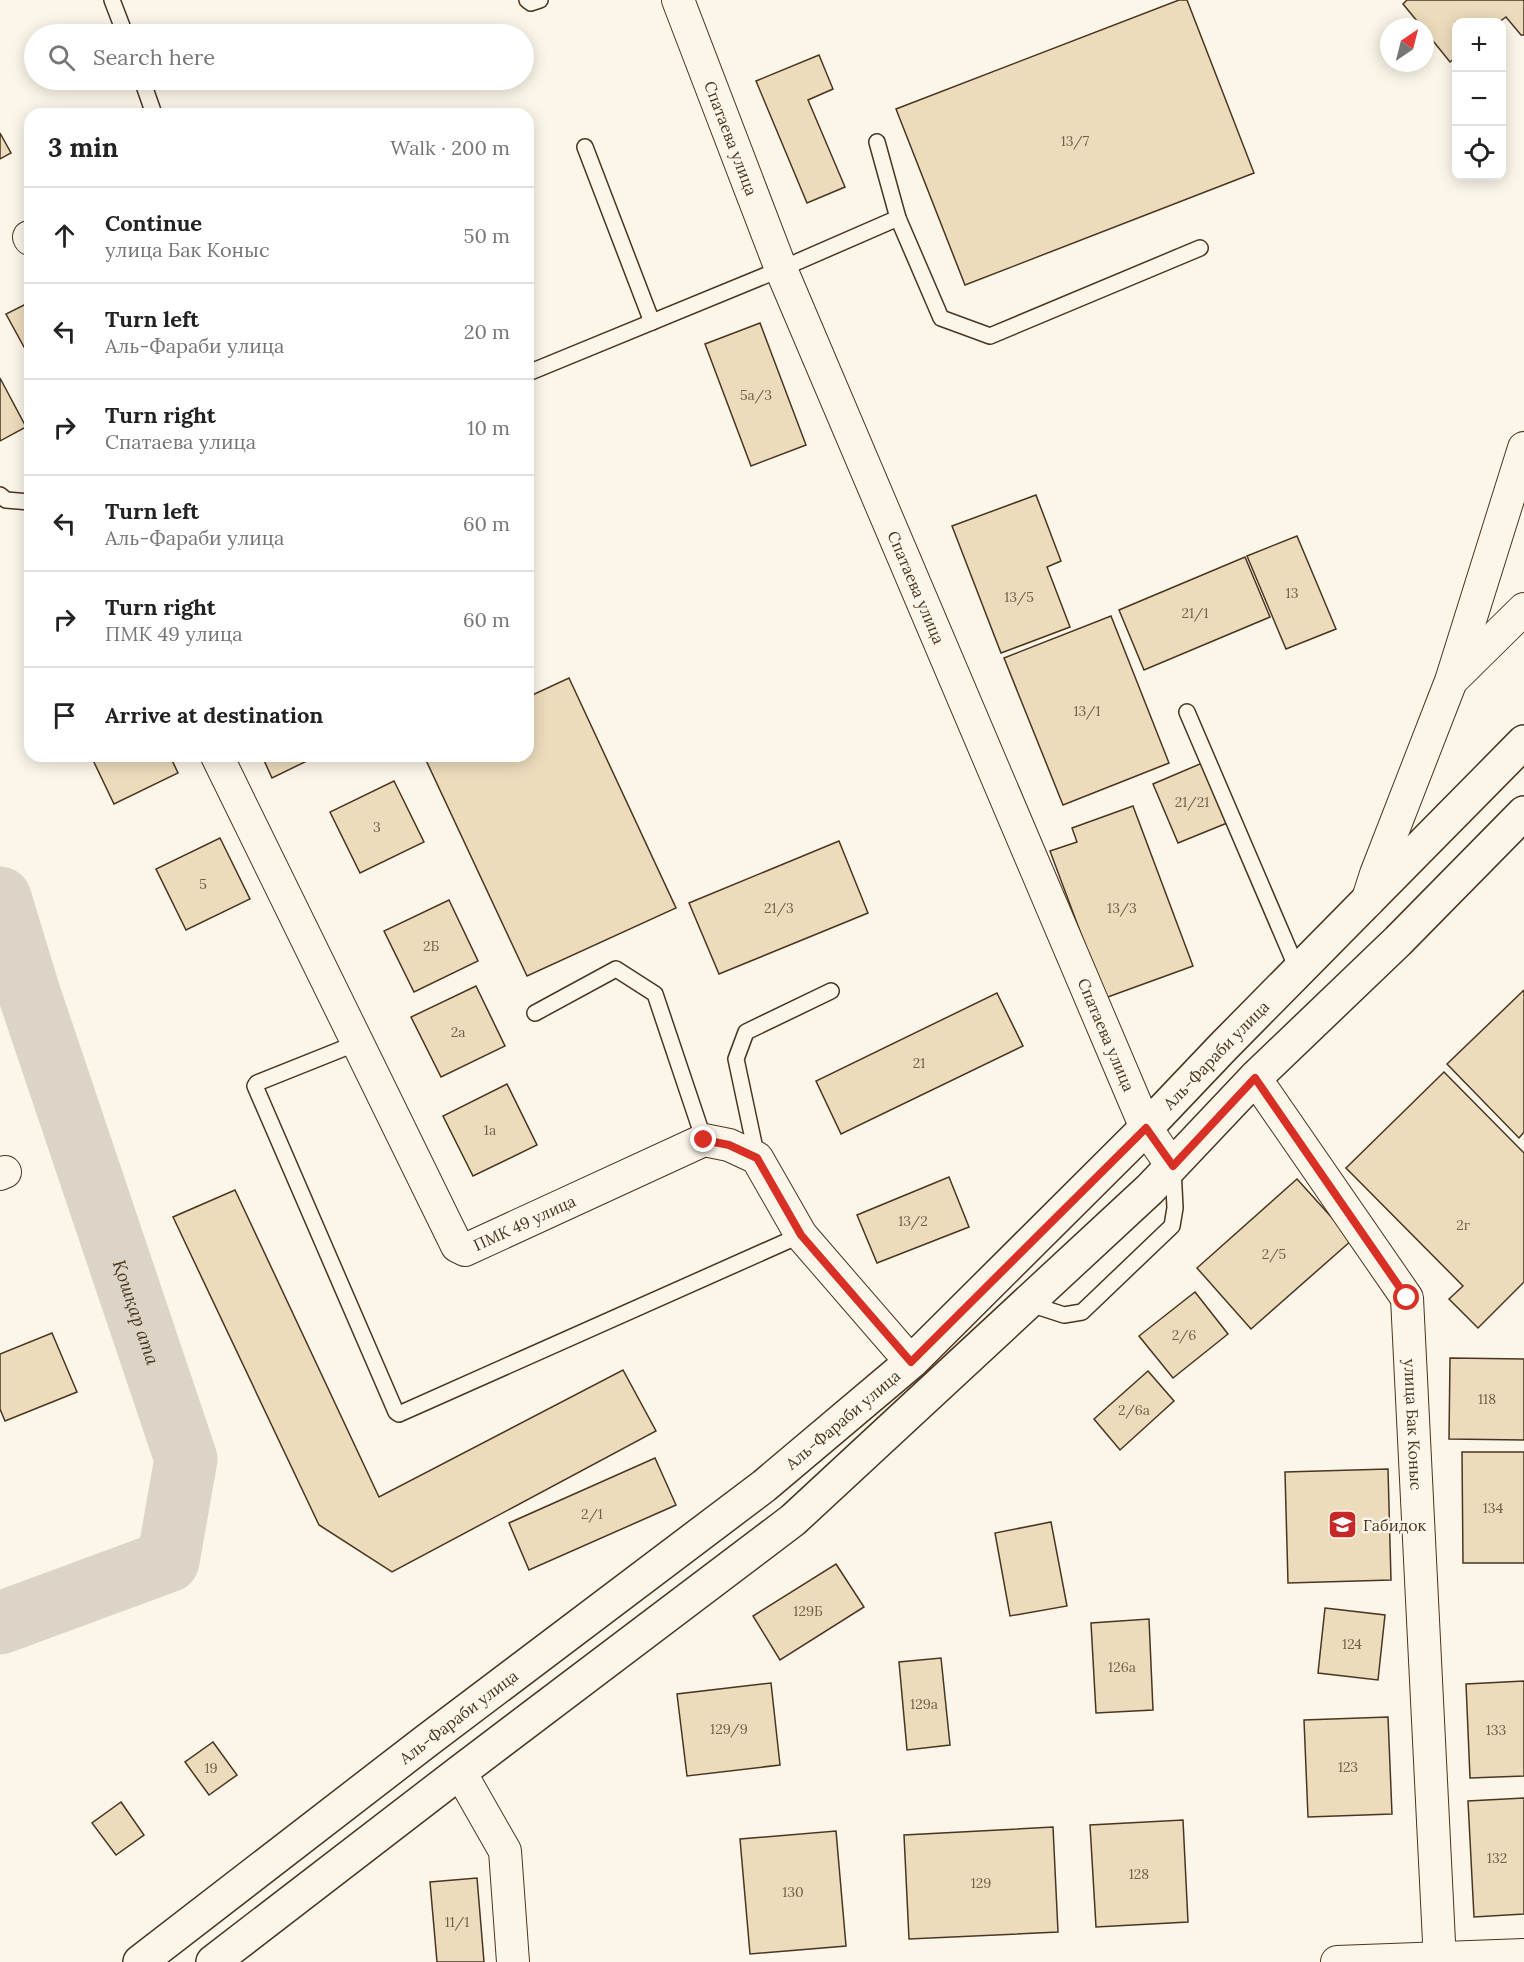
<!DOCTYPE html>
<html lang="en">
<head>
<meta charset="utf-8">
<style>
	:root { --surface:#fff; --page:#f6f6f6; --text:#222; --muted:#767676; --line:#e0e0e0 }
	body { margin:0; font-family:Lora,serif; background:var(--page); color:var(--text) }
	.controls { position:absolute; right:18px; top:18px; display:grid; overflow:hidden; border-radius:12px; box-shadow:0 3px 15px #0003 }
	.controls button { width:54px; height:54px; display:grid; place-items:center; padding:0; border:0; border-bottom:2px solid var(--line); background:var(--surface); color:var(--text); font:30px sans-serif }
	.compass { position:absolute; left:1380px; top:18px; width:54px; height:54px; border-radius:50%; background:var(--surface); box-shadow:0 3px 15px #0003; rotate:35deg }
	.stop { position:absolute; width:18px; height:18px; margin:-14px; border:4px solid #d93025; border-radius:50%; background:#fff }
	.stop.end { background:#d93025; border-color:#fff; box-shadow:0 2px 6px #0008 }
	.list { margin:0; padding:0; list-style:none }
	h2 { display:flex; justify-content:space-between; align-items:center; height:78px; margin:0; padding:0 24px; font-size:26px }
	h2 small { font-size:20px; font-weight:400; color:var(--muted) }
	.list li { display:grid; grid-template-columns:39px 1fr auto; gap:18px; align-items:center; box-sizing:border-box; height:96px; padding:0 24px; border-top:2px solid var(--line) }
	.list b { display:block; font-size:22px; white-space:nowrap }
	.list p { margin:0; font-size:20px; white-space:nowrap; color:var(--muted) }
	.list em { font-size:20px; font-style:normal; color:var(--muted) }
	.icon { flex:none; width:33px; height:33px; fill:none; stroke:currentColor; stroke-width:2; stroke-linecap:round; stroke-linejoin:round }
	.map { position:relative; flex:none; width:1524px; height:1962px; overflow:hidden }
	.search { position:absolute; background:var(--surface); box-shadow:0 3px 15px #0003; left:24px; top:24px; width:510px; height:66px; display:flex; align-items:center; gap:15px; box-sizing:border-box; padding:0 21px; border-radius:33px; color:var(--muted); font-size:22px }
	.panel { position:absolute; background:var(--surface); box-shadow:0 3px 15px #0003; left:24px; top:108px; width:510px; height:654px; border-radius:18px }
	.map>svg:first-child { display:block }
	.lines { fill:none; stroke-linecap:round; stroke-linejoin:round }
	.river { stroke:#dcd4c6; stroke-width:63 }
	.building { fill:#ecdcbc; stroke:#4a3520; stroke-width:1.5 }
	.lane-casing { stroke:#4a3520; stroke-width:18 }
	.street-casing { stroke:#4a3520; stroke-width:34 }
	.primary-casing { stroke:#4a3520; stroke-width:36 }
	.lane { stroke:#fbf6e9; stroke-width:15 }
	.street { stroke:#fbf6e9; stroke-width:32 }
	.primary { stroke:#fbf6e9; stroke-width:33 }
	.route { stroke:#d93025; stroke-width:8 }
	.labels { text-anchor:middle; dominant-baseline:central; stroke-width:4.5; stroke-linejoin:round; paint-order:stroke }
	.number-label { font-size:14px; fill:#725f47 }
	.street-label { font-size:16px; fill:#4a3520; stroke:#fbf6e9 }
	.poi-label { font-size:16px; fill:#4a3520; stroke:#fbf6e9; text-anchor:start }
	.water-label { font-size:18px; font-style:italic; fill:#4a3520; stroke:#fbf6e9 }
</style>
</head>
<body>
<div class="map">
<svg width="1524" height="1962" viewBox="0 0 1524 1962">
	<rect width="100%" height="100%" fill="#fbf6e9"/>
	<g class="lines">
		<path class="river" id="s1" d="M0,898L28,990L186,1459L168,1561L0,1623"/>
	</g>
	<g class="building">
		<polygon points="1179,0 1187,0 1254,173 965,285 896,109"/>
		<polygon points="1407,0 1524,0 1524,35 1521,35 1506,17 1499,22 1456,22 1456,57 1450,62 1425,31 1425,27 1422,27 1403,4"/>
		<polygon points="819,55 833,89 808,100 845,187 807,203 756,81"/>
		<polygon points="0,133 11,153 0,159"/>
		<polygon points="30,302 30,358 6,314"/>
		<polygon points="760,323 806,445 751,466 705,344"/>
		<polygon points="0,378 26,427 0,441"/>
		<polygon points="1036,495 1061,561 1047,567 1070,627 1001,653 952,526"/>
		<polygon points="1297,536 1336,629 1286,649 1247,556"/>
		<polygon points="1245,557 1270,617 1144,670 1119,610"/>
		<polygon points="1111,616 1169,763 1063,805 1004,658"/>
		<polygon points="569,678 676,908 527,976 424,756 528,756 528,697"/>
		<polygon points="91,756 170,756 178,773 114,804"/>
		<polygon points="262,756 317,756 272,778"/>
		<polygon points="1207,761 1232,821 1178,843 1153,784"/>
		<polygon points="394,781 424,842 360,873 330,812"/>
		<polygon points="1133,806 1193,966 1105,998 1050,851 1077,842 1072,828"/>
		<polygon points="220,838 250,899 186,930 156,869"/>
		<polygon points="839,841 868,913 719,974 689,903"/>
		<polygon points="449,900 478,961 414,992 384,931"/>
		<polygon points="476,986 505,1046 441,1077 411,1017"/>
		<polygon points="1524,990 1524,1132 1519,1138 1447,1064"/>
		<polygon points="997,993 1023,1046 841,1134 816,1081"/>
		<polygon points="1444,1072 1524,1153 1524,1282 1478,1328 1449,1299 1463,1286 1346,1168"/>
		<polygon points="507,1084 537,1145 473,1176 443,1116"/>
		<polygon points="949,1177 969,1227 877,1263 857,1215"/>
		<polygon points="1297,1179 1352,1240 1251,1329 1197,1268"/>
		<polygon points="235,1190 379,1497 623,1370 656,1431 392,1572 319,1525 173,1217"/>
		<polygon points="1195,1292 1228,1334 1173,1378 1139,1336"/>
		<polygon points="52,1333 77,1392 5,1421 0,1409 0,1354"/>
		<polygon points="1450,1358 1524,1359 1524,1440 1449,1439"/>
		<polygon points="1148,1371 1174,1401 1120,1450 1094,1419"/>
		<polygon points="1462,1452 1524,1452 1524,1563 1463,1563"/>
		<polygon points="655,1458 676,1505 529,1570 509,1523"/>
		<polygon points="1388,1469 1391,1580 1288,1583 1285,1472"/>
		<polygon points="1051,1522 1067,1606 1010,1616 995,1533"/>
		<polygon points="836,1564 864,1607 780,1660 753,1616"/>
		<polygon points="1325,1608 1385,1615 1378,1680 1318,1673"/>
		<polygon points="1149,1619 1153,1710 1096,1713 1091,1623"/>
		<polygon points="941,1658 950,1745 907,1750 899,1662"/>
		<polygon points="1524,1681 1524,1776 1470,1778 1466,1684"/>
		<polygon points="771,1683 780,1765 687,1776 677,1694"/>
		<polygon points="1388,1717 1392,1814 1308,1817 1304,1720"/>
		<polygon points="213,1742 237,1775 209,1795 185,1762"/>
		<polygon points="1524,1798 1524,1914 1474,1917 1468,1801"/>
		<polygon points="121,1802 144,1835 116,1855 92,1823"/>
		<polygon points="1183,1820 1188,1922 1096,1927 1090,1825"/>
		<polygon points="1053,1827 1058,1932 909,1939 904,1835"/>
		<polygon points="836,1831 846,1946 750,1954 740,1839"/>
		<polygon points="477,1878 484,1962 437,1962 430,1882"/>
	</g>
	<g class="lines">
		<defs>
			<g id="lane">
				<polyline points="112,0 125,34"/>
				<polyline points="527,0 531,3 540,0"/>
				<polyline points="142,80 154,114"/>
				<polyline points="877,142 898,218 941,318 990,336 1200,248"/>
				<polyline points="585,147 652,322"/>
				<polyline points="528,373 781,269 898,218"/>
				<polyline points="0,495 6,500 30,502"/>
				<polyline points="1187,712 1298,971"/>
				<polyline points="535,1013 616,969 655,994 704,1140"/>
				<polyline points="357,1043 257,1083 255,1086 396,1412 399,1414 801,1235"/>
				<polyline points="757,1158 736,1059 746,1032 831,991"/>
				<polyline points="1027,1303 1064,1315 1082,1312 1172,1226 1175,1208 1173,1168"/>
			</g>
			<g id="street">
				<path id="s2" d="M678,0L781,269L1146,1128L1172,1166"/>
				<polyline points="29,237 30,239"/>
				<polyline points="1454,678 1524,609"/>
				<path id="s3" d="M217,756L457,1246L465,1250L704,1140L729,1145L757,1158L801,1235L911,1362"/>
				<polyline points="1367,902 1376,874 1451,681 1524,448"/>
				<path id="s4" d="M1255,1078L1407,1298L1440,1962"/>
				<polyline points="0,1174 5,1172"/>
				<polyline points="460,1772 505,1851 513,1962"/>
				<polyline points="1337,1962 1524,1955"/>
			</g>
			<g id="primary">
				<path id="s5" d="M140,1962L425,1742L764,1486L911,1362L1146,1128L1223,1047L1524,742"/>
				<polyline points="213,1962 460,1772 793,1520 1150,1189 1255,1078 1398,941 1524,813"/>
			</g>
		</defs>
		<use href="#lane" class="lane-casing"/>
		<use href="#street" class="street-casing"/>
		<use href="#primary" class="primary-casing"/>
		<use href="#lane" class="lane"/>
		<use href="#street" class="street"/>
		<use href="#primary" class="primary"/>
	</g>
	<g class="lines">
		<polyline class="route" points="704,1140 729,1145 757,1158 801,1235 911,1362 1146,1128 1173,1166 1255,1078 1407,1298"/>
	</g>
	<defs>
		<symbol id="school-square" viewBox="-11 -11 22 22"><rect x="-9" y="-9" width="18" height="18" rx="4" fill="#c62828" stroke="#fbf6e9"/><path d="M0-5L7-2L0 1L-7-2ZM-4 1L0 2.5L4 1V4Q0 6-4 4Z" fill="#fff"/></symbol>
	</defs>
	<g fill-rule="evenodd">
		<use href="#school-square" x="1326" y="1508" width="33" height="33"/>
	</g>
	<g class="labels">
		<g class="number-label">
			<text x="1075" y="141">13/7</text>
			<text x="756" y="395">5а/3</text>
			<text x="1292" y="593">13</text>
			<text x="1019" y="597">13/5</text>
			<text x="1195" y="613">21/1</text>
			<text x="1087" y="711">13/1</text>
			<text x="1192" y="802">21/21</text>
			<text x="377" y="827">3</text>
			<text x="203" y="884">5</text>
			<text x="779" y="908">21/3</text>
			<text x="1122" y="908">13/3</text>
			<text x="431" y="946">2Б</text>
			<text x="458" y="1032">2а</text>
			<text x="919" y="1063">21</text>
			<text x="490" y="1130">1а</text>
			<text x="913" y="1221">13/2</text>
			<text x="1463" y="1225">2г</text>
			<text x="1274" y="1254">2/5</text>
			<text x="1184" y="1335">2/6</text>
			<text x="1487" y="1399">118</text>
			<text x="1134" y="1410">2/6а</text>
			<text x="1493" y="1508">134</text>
			<text x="592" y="1514">2/1</text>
			<text x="808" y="1611">129Б</text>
			<text x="1352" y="1644">124</text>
			<text x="1122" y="1667">126а</text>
			<text x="924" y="1704">129а</text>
			<text x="729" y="1729">129/9</text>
			<text x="1496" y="1730">133</text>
			<text x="1348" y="1767">123</text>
			<text x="211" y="1768">19</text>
			<text x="1497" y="1858">132</text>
			<text x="1139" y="1874">128</text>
			<text x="981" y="1883">129</text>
			<text x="793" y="1892">130</text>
			<text x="457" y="1922">11/1</text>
		</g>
		<g class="street-label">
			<text stroke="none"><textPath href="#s2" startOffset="148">Спатаева улица</textPath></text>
			<text stroke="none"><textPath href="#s2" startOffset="634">Спатаева улица</textPath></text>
			<text stroke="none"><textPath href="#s2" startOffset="1120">Спатаева улица</textPath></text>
			<text stroke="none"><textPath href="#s5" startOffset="1410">Аль-Фараби улица</textPath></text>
			<text stroke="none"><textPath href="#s3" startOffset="620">ПМК 49 улица</textPath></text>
			<text stroke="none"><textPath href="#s5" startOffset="888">Аль-Фараби улица</textPath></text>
			<text stroke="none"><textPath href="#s4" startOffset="394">улица Бак Коныс</textPath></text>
			<text stroke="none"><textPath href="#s5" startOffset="402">Аль-Фараби улица</textPath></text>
		</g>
		<g class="poi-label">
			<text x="1363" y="1525">Габидок</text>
		</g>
		<g class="water-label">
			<text stroke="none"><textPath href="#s1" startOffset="436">Қошқар ата</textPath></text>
		</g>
	</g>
</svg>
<div class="controls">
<button>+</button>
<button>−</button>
<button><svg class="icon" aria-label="locate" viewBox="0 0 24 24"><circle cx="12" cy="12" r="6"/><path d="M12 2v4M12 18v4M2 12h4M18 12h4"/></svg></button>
</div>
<svg class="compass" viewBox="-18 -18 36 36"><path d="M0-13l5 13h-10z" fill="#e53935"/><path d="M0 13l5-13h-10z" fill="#767676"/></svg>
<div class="stop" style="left:1407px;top:1298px"></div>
<div class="stop end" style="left:704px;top:1140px"></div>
<div class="search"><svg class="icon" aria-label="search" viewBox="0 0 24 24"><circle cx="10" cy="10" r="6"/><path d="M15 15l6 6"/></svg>Search here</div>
<section class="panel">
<h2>3 min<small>Walk · 200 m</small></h2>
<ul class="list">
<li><svg class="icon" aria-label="ahead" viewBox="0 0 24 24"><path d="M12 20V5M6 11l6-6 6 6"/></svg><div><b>Continue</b><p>улица Бак Коныс</p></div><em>50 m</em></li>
<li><svg class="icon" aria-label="left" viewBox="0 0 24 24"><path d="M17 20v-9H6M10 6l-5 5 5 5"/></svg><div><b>Turn left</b><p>Аль-Фараби улица</p></div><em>20 m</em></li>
<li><svg class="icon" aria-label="right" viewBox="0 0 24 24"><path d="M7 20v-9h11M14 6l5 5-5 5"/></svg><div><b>Turn right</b><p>Спатаева улица</p></div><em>10 m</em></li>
<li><svg class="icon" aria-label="left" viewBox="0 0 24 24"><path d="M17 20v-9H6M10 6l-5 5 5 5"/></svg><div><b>Turn left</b><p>Аль-Фараби улица</p></div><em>60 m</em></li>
<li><svg class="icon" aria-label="right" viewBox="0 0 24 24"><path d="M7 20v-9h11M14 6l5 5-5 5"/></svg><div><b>Turn right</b><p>ПМК 49 улица</p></div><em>60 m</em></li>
<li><svg class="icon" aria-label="arrive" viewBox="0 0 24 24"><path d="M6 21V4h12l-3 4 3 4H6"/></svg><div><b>Arrive at destination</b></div></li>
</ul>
</section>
</div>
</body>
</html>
